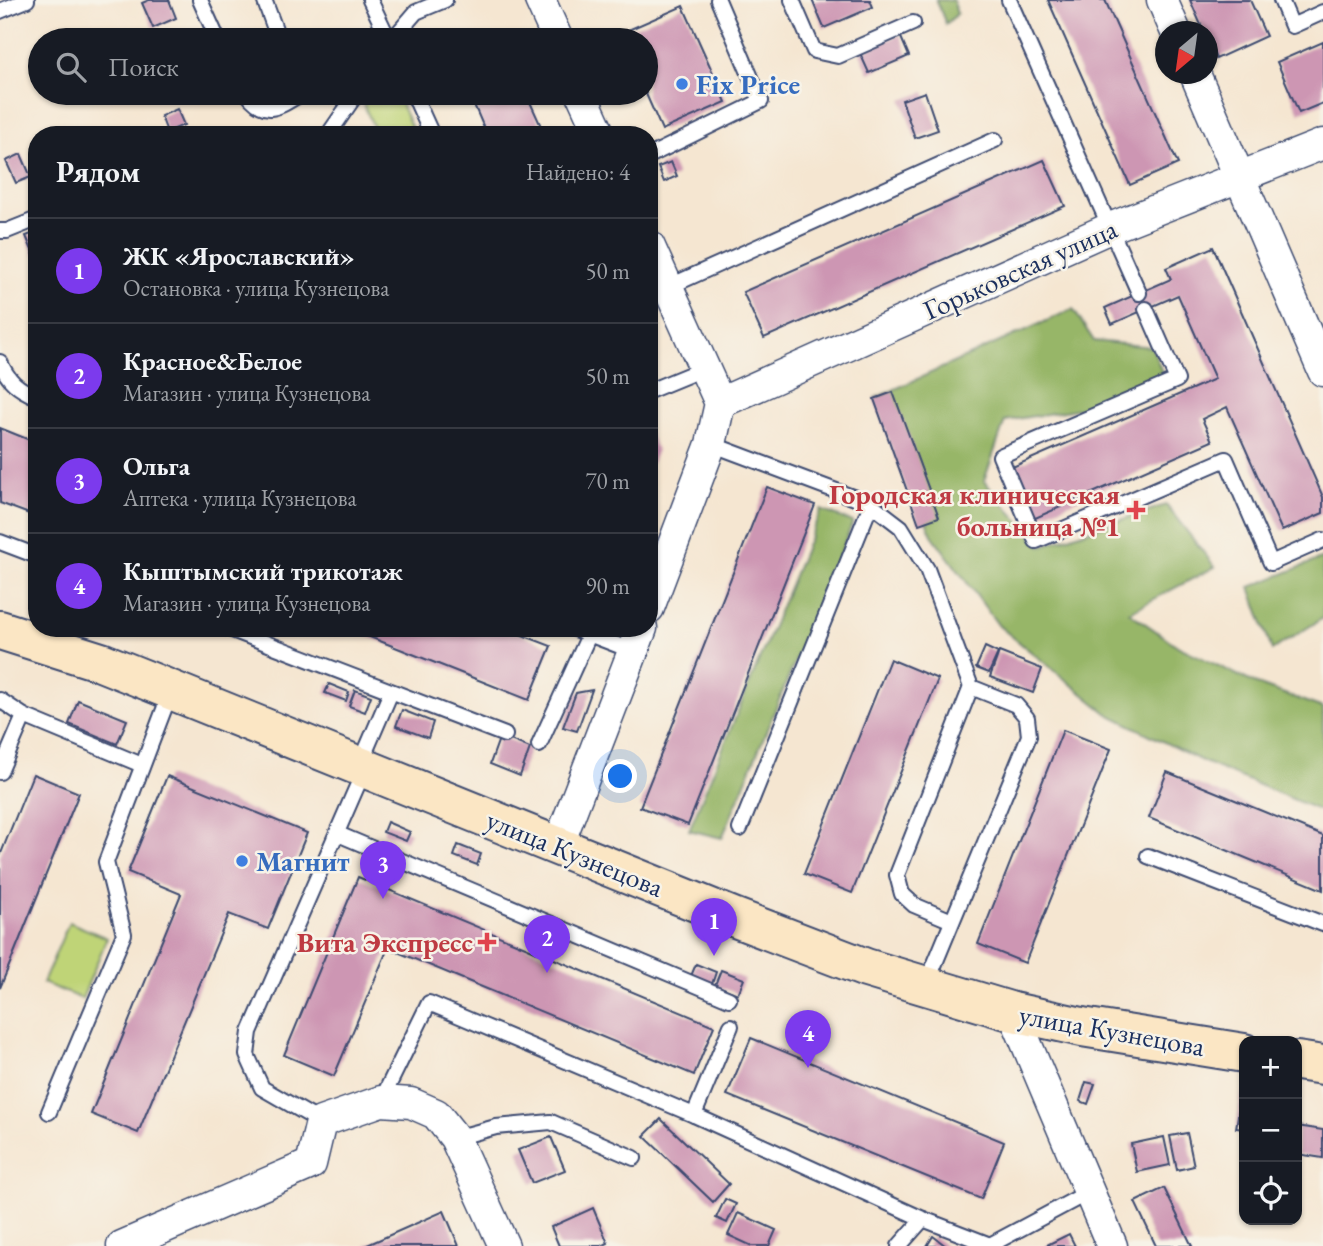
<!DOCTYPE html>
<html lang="ru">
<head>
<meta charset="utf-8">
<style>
	:root { --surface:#171b24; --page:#242831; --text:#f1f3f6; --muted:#9ea1a6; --line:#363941; --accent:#7c3aed }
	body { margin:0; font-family:"EB Garamond",serif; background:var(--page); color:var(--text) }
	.controls { position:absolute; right:21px; bottom:21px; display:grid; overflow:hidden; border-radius:14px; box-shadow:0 2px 5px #0004 }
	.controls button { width:63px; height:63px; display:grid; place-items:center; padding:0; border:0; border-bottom:2px solid var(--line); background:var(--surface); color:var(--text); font:35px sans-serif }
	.compass { position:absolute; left:1155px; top:21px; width:63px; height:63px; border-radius:50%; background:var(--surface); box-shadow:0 2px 5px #0004; rotate:209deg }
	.you { position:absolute; left:621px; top:777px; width:24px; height:24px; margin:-18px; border:5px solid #fff; border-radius:50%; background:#1a73e8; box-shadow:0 0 0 10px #1a73e833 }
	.badge { display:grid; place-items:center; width:46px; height:46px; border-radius:50%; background:var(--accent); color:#fff; font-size:23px; font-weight:700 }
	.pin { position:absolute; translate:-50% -58px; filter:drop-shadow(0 2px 4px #0008) }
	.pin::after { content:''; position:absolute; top:37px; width:24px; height:21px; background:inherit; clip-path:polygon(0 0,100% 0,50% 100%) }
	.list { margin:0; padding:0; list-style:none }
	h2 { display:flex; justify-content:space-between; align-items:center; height:91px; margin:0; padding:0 28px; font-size:30px }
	h2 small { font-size:23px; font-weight:400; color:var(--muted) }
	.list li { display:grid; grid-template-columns:46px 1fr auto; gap:21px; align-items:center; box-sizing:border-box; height:105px; padding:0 28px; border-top:2px solid var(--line) }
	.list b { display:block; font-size:26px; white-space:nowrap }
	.list p { margin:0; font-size:23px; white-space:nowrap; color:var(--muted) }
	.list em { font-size:23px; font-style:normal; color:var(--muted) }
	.icon { flex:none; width:38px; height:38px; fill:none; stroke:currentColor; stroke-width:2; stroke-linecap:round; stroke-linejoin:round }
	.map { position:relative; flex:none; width:1323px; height:1246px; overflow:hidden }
	.search { position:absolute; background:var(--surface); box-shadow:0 2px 5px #0004; left:28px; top:28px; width:630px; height:77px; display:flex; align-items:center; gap:18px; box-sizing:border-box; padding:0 24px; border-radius:38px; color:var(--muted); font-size:26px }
	.panel { position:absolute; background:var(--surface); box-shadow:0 2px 5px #0004; left:28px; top:126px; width:630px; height:511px; border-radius:28px }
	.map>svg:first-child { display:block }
	.green { fill:#bfd477; stroke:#6d826a; stroke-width:2 }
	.forest { fill:#97b668; stroke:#597263; stroke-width:2 }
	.building { fill:#cd96b3 }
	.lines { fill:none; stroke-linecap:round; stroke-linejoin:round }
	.lane-casing { stroke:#3c4a6f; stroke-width:18 }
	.street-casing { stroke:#3c4a6f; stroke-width:33 }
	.secondary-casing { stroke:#3c4a6f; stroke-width:42 }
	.lane { stroke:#fff; stroke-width:14 }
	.street { stroke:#fff; stroke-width:30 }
	.secondary { stroke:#fbe6c4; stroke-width:38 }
	.shop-dot { fill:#3f7fe0; stroke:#f7f3e8; stroke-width:2.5 }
	.health-dot { fill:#e0444e; stroke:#f7f3e8; stroke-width:2.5 }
	.labels { text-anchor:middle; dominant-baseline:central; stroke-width:5; stroke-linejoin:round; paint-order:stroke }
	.shop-label { font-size:28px; font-weight:bold; fill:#366cbe; stroke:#f7f3e8; text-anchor:start }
	.street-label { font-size:28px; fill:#1b2f5e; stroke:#f7f3e8 }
	.health-label { font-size:28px; font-weight:bold; fill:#be3a42; stroke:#f7f3e8; text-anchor:end }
</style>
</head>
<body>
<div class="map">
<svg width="1323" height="1246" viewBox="0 0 1323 1246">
	<rect width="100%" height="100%" fill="#f7f3e8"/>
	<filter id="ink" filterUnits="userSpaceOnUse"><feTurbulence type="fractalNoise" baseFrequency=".0143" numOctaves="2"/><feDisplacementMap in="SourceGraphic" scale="14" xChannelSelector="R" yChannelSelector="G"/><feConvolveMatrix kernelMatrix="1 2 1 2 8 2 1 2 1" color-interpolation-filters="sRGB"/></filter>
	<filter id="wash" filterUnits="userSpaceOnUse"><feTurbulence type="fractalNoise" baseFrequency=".00686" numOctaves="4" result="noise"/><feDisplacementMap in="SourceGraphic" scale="28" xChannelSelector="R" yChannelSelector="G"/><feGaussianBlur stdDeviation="1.57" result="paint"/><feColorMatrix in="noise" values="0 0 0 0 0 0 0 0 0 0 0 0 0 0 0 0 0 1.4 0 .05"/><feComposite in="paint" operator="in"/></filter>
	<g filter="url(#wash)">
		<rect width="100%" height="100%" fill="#f5e6d1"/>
		<g class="green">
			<polygon points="387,93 396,93 415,135 377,135 363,103"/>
			<polygon points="69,922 107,938 82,999 43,983"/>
		</g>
		<g class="forest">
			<polygon points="936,0 953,0 957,14 946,24"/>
			<polygon points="1073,309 1094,341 1152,347 1164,377 1124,401 1005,421 984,481 1041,546 1166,505 1215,567 1129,612 1179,647 1254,683 1323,708 1323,812 1204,762 1108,714 999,626 932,535 875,398"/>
			<polygon points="821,510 853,522 722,838 689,830"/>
			<polygon points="1323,558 1323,618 1272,650 1250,587"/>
		</g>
		<g id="blocks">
			<g class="building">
				<polygon points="149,0 169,0 176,18 153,28 142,3"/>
				<polygon points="812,0 870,0 873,7 824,28"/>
				<polygon points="1048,0 1105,0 1178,164 1130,185"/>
				<polygon points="1190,0 1250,0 1266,36 1216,59 1208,39 1208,32 1204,32"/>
				<polygon points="683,6 726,102 662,130 646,94 646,40 622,40 619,34"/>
				<polygon points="900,35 909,56 869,73 860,53"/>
				<polygon points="1323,42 1323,103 1299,113 1277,62"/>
				<polygon points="925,92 938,130 915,138 902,100"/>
				<polygon points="469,93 526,93 545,135 487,135"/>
				<polygon points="177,109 184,125 167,132 161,116"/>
				<polygon points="21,154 31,177 16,183 6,161"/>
				<polygon points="1044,160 1065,206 764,338 743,292"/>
				<polygon points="671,162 677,176 664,182 658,167"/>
				<polygon points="37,232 37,254 34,255 26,236"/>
				<polygon points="1213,247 1323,497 1323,513 1282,531 1227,407 1202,419 1212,441 1033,519 1010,468 1215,379 1178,295 1112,324 1105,308 1171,279 1166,268"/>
				<polygon points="893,392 939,517 919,524 874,399"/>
				<polygon points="0,428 37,443 37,517 0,503"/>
				<polygon points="649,432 657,450 649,469"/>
				<polygon points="767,487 815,505 688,825 640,807"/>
				<polygon points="347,628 504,628 551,646 529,700"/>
				<polygon points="985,647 998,653 989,673 976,668"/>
				<polygon points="999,652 1042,669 1033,693 990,677"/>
				<polygon points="890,659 938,679 852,893 804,874"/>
				<polygon points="329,684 349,692 346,701 325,693"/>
				<polygon points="355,690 371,696 365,712 349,706"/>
				<polygon points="592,690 577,731 563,727 576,693"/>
				<polygon points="78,700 127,720 117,744 69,724"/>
				<polygon points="402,710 433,722 428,738 396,726"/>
				<polygon points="1063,730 1111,749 1025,963 978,944"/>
				<polygon points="500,736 530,748 520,776 490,764"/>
				<polygon points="1167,772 1323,836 1323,890 1149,818"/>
				<polygon points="33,774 79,793 0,988 0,856"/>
				<polygon points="167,776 307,833 268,929 229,914 138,1133 91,1114 181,894 128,872"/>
				<polygon points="387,822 410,832 406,841 383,832"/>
				<polygon points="458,845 481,854 477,865 454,856"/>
				<polygon points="358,877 714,1026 694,1075 388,948 334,1076 284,1055"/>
				<polygon points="696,964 716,972 712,984 691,976"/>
				<polygon points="721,970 744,979 738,994 715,985"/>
				<polygon points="751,1038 1004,1142 981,1199 727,1095"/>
				<polygon points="1086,1082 1095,1084 1088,1104 1080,1101"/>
				<polygon points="1242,1092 1244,1092 1244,1129 1236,1128"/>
				<polygon points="661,1119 729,1184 713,1202 644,1136"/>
				<polygon points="1297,1126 1323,1130 1323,1158 1297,1154"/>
				<polygon points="1187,1133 1194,1166 1177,1170 1170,1136"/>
				<polygon points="551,1137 565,1170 532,1183 518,1150"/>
				<polygon points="1164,1137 1170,1165 1137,1172 1131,1144"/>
				<polygon points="1164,1188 1192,1246 1156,1246 1135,1202"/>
				<polygon points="725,1199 736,1204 727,1223 716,1218"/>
				<polygon points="593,1208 608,1243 602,1246 559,1246 551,1227"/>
				<polygon points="444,1211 459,1246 365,1246"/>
				<polygon points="738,1213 776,1230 769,1246 752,1246 728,1235"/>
				<polygon points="1069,1234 1075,1246 1045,1246"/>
				<polygon points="933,1236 946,1246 927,1246"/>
			</g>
		</g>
	</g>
	<g filter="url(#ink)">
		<use href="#blocks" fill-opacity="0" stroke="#3c4a6f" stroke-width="2"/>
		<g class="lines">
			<defs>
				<g id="lane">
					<polyline points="200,0 218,40"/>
					<polyline points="370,0 389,40"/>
					<polyline points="792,0 814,51 838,56 913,23"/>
					<polyline points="1009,0 1139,293"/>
					<polyline points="1281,0 1292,26 1323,12"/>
					<polyline points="265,2 279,40"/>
					<polyline points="0,11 27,0"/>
					<polyline points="392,40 416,12 445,0"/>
					<path d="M247,93C266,119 280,106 302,93"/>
					<polyline points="413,93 432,135"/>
					<polyline points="328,135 357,93"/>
					<polyline points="649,156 761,101 718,0"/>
					<polyline points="0,231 7,231 37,219"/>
					<polyline points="668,287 995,140"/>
					<polyline points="1146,309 1177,380 1000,456 1036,541 1226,459 1271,563 1323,540"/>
					<path d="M0,362C8,381 18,389 37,397"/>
					<polyline points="649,391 705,368"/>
					<polyline points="711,444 871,504 901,527 927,569 971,687 1016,705 1027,718 1029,736 926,985"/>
					<polyline points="0,542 37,556"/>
					<polyline points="227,628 505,735"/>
					<polyline points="573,628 633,651"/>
					<polyline points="0,700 24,716 0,772"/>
					<polyline points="24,716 142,765"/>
					<polyline points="539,745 589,635 585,628"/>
					<polyline points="360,764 391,692"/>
					<polyline points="740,829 871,504"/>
					<polyline points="338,834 729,999"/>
					<polyline points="1148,856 1323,924"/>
					<polyline points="952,921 914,905 902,894 897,875 971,687"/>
					<polyline points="381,1101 429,1003 694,1115 923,1219 990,1245 1089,1192"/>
					<polyline points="49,1112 124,934 106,862 171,691"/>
					<polyline points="694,1115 731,1026"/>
					<polyline points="321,1122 262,1088 247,1055 250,1032 365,768"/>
					<polyline points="455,1138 496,1127 551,1122 634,1158"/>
					<polyline points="899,1246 923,1219"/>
				</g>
				<g id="street">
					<polyline points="540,0 558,40"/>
					<polyline points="1162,0 1176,32"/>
					<polyline points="1195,74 1323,371"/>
					<polyline points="581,93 600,135"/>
					<polyline points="649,245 720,403 711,444 649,608"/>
					<polyline points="720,403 1110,228 1323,144"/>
					<polyline points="558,846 642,628"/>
					<polyline points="1013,1012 1112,1246"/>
					<polyline points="122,1246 311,1164 321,1122 381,1101 411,1103 436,1114 455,1138 504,1246"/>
				</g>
				<g id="secondary">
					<polyline points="0,630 101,662 171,690 733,917 866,968 1013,1012 1082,1027 1244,1053"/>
					<polyline points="1297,1061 1323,1065"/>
				</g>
			</defs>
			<use href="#lane" class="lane-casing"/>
			<use href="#street" class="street-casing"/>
			<use href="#secondary" class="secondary-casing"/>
			<use href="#lane" class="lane"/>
			<use href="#street" class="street"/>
			<use href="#secondary" class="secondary"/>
		</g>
	</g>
	<g class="shop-dot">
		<circle cx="682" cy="84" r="7"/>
		<circle cx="242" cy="861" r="7"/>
	</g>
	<g class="health-dot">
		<path d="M1132.5 499.5h7v7h7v7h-7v7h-7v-7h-7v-7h7z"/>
		<path d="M483.5 931.5h7v7h7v7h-7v7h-7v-7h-7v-7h7z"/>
	</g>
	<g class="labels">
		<g class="shop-label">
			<text x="696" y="84">Fix Price</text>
			<text x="256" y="861">Магнит</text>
		</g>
		<g class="street-label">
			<text transform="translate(1020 269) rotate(-24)">Горьковская улица</text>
			<text transform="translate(575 853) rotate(22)">улица Кузнецова</text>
			<text transform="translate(1112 1030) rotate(10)">улица Кузнецова</text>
		</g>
		<g class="health-label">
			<text x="1120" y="494">Городская клиническая<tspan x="1120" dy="32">больница №1</tspan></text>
			<text x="473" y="942">Вита Экспресс</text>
		</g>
	</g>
</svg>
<div class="controls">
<button>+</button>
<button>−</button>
<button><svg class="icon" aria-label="locate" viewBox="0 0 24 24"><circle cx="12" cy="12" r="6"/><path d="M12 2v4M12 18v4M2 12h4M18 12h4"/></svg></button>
</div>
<svg class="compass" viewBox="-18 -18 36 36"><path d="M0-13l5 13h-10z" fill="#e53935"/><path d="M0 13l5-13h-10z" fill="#9ea1a6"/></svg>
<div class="you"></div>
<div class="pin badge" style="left:714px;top:956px">1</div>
<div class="pin badge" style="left:547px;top:973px">2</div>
<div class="pin badge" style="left:383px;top:899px">3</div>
<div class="pin badge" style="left:808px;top:1068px">4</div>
<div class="search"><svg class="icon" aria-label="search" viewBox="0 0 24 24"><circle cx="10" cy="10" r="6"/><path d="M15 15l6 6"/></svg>Поиск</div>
<section class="panel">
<h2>Рядом<small>Найдено: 4</small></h2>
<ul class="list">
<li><span class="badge">1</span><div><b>ЖК «Ярославский»</b><p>Остановка · улица Кузнецова</p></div><em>50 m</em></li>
<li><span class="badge">2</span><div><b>Красное&amp;Белое</b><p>Магазин · улица Кузнецова</p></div><em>50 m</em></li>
<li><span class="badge">3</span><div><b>Ольга</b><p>Аптека · улица Кузнецова</p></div><em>70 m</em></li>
<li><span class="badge">4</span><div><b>Кыштымский трикотаж</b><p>Магазин · улица Кузнецова</p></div><em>90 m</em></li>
</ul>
</section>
</div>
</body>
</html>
